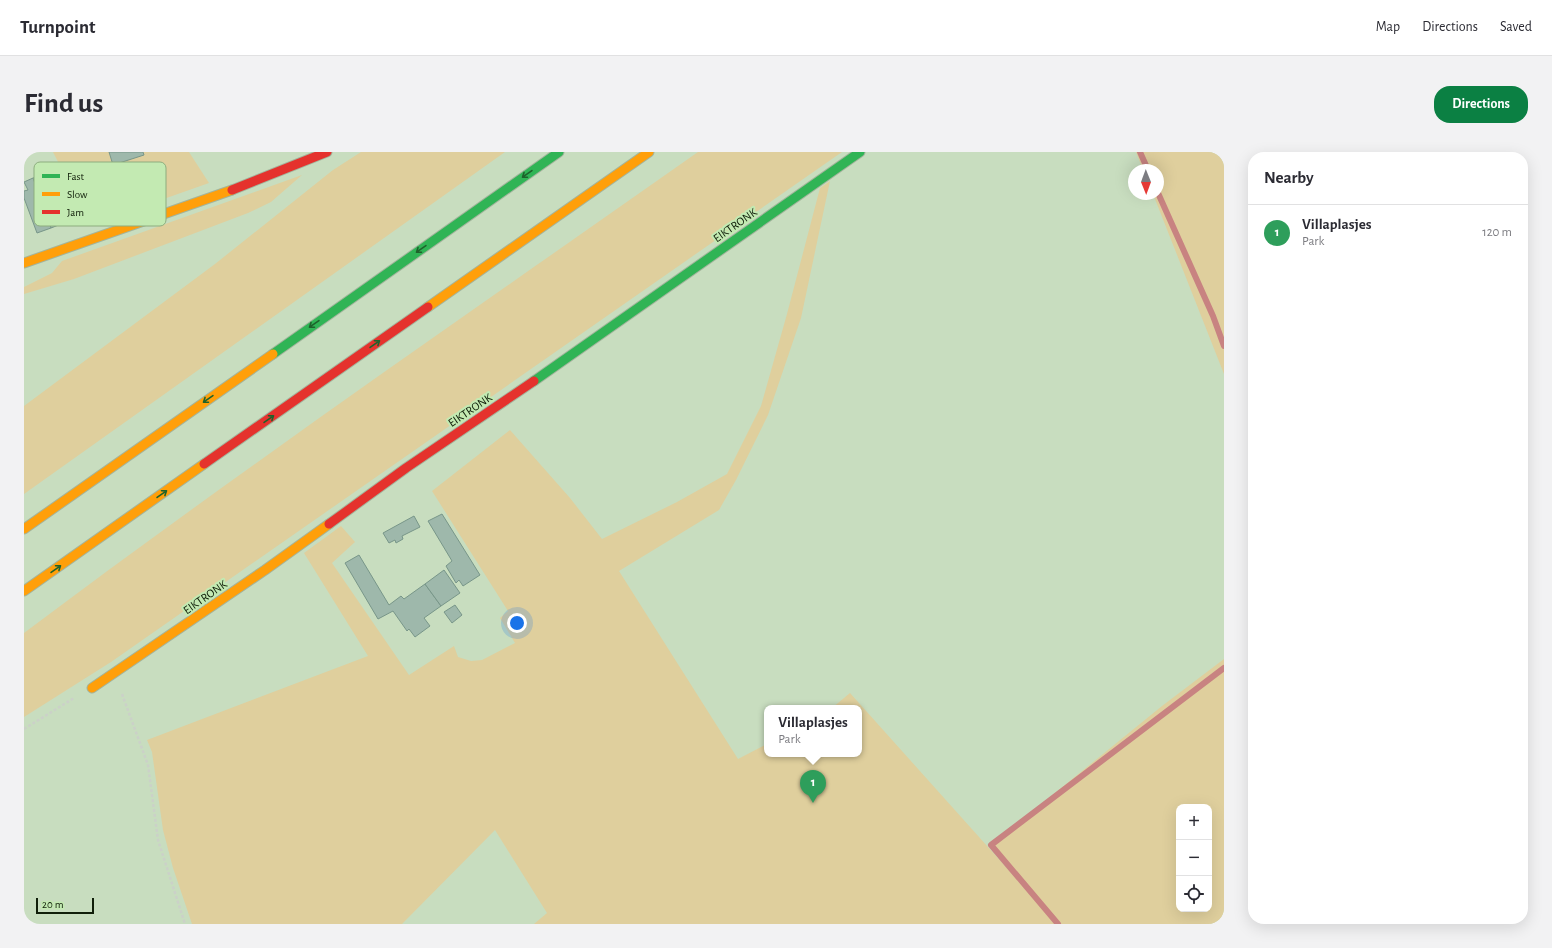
<!DOCTYPE html>
<html lang="en">
<head>
<meta charset="utf-8">
<style>
	:root { --surface:#fff; --page:#f2f2f3; --text:#2b2b33; --muted:#7c7c81; --line:#e1e1e2; --accent:#0b8043 }
	body { margin:0; font-family:"Alegreya Sans",sans-serif; background:var(--page); color:var(--text) }
	.controls { position:absolute; right:12px; bottom:12px; display:grid; overflow:hidden; border-radius:8px; box-shadow:0 4px 16px #0002 }
	.controls button { width:36px; height:36px; display:grid; place-items:center; padding:0; border:0; border-bottom:1px solid var(--line); background:var(--surface); color:var(--text); font:20px sans-serif }
	.compass { position:absolute; left:1104px; top:12px; width:36px; height:36px; border-radius:50%; background:var(--surface); box-shadow:0 4px 16px #0002; rotate:179deg }
	.scale { position:absolute; left:12px; bottom:10px; width:58px; box-sizing:border-box; padding-left:4px; border:2px solid #101e09; border-top:0; font-size:11px; line-height:14px; white-space:nowrap; color:#101e09; -webkit-text-stroke:3px #c3eab2; paint-order:stroke }
	.you { position:absolute; left:493px; top:471px; width:14px; height:14px; margin:-10px; border:3px solid #fff; border-radius:50%; background:#1a73e8; box-shadow:0 0 0 6px #1a73e833 }
	.badge { display:grid; place-items:center; width:26px; height:26px; border-radius:50%; background:var(--accent); color:#fff; font-size:13px; font-weight:700 }
	.pin { position:absolute; translate:-50% -33px; filter:drop-shadow(0 1px 2px #0008) }
	.pin::after { content:''; position:absolute; top:21px; width:14px; height:12px; background:inherit; clip-path:polygon(0 0,100% 0,50% 100%) }
	.popup { position:absolute; left:740px; top:553px; width:98px; height:52px; box-sizing:border-box; display:grid; place-content:center; border-radius:8px; background:var(--surface); filter:drop-shadow(0 1px 3px #0005); font-size:13px; white-space:nowrap; color:var(--muted) }
	.popup b { font-size:15px; color:var(--text) }
	.popup::after { content:''; position:absolute; left:50%; top:100%; margin-left:-8px; border:8px solid transparent; border-top-color:var(--surface) }
	.list { margin:0; padding:0; list-style:none }
	h2 { display:flex; justify-content:space-between; align-items:center; height:52px; margin:0; padding:0 16px; font-size:17px }
	h2 small { font-size:13px; font-weight:400; color:var(--muted) }
	.list li { display:grid; grid-template-columns:26px 1fr auto; gap:12px; align-items:center; box-sizing:border-box; height:56px; padding:0 16px; border-top:1px solid var(--line) }
	.list b { display:block; font-size:15px; white-space:nowrap }
	.list p { margin:0; font-size:13px; white-space:nowrap; color:var(--muted) }
	.list em { font-size:13px; font-style:normal; color:var(--muted) }
	.icon { flex:none; width:22px; height:22px; fill:none; stroke:currentColor; stroke-width:2; stroke-linecap:round; stroke-linejoin:round }
	.map { position:relative; flex:none; width:1200px; height:772px; overflow:hidden; border-radius:16px }
	header { display:flex; align-items:center; gap:24px; box-sizing:border-box; height:56px; padding:0 20px; background:var(--surface); border-bottom:1px solid var(--line) }
	header strong { font-size:19px }
	nav { display:flex; gap:22px; margin-inline-start:auto; font-size:14px }
	.intro { display:flex; align-items:center; justify-content:space-between; box-sizing:border-box; height:96px; padding:0 24px }
	h1 { margin:0; font-size:28px }
	.button { padding:10px 18px; border-radius:16px; background:var(--accent); color:#fff; font-size:14px; font-weight:700 }
	main { display:flex; gap:24px; padding:0 24px }
	aside { flex:1; background:var(--surface); border-radius:16px; box-shadow:0 4px 16px #0002 }
	.map>svg:first-child { display:block }
	.green { fill:#dfcf9d; fill-rule:evenodd }
	.lines { fill:none; stroke-linecap:round; stroke-linejoin:round }
	.stream { stroke:#c88381; stroke-width:6 }
	.building { fill:#9eb8ab; stroke:#789689 }
	.fast-casing { stroke:#a3b49c; stroke-width:11 }
	.slow-casing { stroke:#a3b49c; stroke-width:11 }
	.jam-casing { stroke:#a3b49c; stroke-width:11 }
	.path { stroke:#cbd1c8; stroke-width:2.5; stroke-dasharray:3 2; stroke-linecap:butt }
	.fast { stroke:#30b455; stroke-width:9 }
	.slow { stroke:#ff9f0a; stroke-width:9 }
	.jam { stroke:#e5322d; stroke-width:9 }
	.oneway { stroke:#1e622b }
	.labels { text-anchor:middle; dominant-baseline:central; stroke-width:4; stroke-linejoin:round; paint-order:stroke }
	.street-label { font-size:12px; fill:#101e09; stroke:#c3eab2 }
	.key { fill:#c3eab2; stroke:#8dad7f; stroke-width:1 }
	.key-label { font-size:11px; fill:#101e09 }
</style>
</head>
<body>
<header>
<strong>Turnpoint</strong>
<nav><a>Map</a><a>Directions</a><a>Saved</a></nav>
</header>
<div class="intro"><h1>Find us</h1><a class="button">Directions</a></div>
<main>
<div class="map">
<svg width="1200" height="772" viewBox="0 0 1200 772">
	<rect width="100%" height="100%" fill="#c8ddbf"/>
	<g class="green">
		<polygon points="29,0 165,0 185,31 66,73"/>
		<polygon points="337,0 481,0 0,342 0,254 191,112 309,18"/>
		<path d="M674,0H818L87,510L0,565V481C221,315 448,159 674,0Z"/>
		<polygon points="1112,0 1200,0 1200,222 1129,42 1134,42 1134,18 1119,18"/>
		<polygon points="278,23 247,50 224,61 50,127 0,142 0,135 28,121 38,109"/>
		<polygon points="806,29 777,166 744,263 712,328 695,358 595,419 714,607 743,592 743,602 835,602 835,556 808,556 826,541 1033,772 510,772 523,761 471,678 378,772 168,772 149,716 139,678 128,600 123,588 344,504 280,401 317,374 331,390 308,411 385,523 430,494 434,505 447,509 458,508 491,491 476,466 484,459 408,339 486,278 546,346 578,387 653,350 703,322 737,254 763,162 796,36"/>
		<path d="M1200,507V772H1037L967,693L1138,554ZM1155,655H1185V757H1155Z"/>
	</g>
	<g class="lines">
		<g class="stream">
			<polyline points="1116,0 1124,18"/>
			<polyline points="1134,41 1189,164 1200,194"/>
			<polyline points="1034,772 967,693 1200,516"/>
		</g>
	</g>
	<g class="building">
		<polygon points="85,0 119,0 120,3 89,13"/>
		<polygon points="22,21 42,70 27,76 9,26"/>
		<polygon points="9,26 27,76 13,81 0,46 0,39 4,38 0,30"/>
		<polygon points="36,35 40,47 34,49 30,38"/>
		<polygon points="52,47 58,65 42,70 35,53"/>
		<polygon points="418,362 456,423 439,434 435,428 432,431 422,414 428,409 404,369"/>
		<polygon points="390,364 396,375 378,384 379,387 372,391 371,388 365,391 359,381"/>
		<polygon points="335,403 365,453 377,444 380,447 401,432 417,454 400,466 406,474 391,485 385,477 383,479 369,459 354,467 321,411"/>
		<polygon points="420,418 436,441 417,454 401,432"/>
		<polygon points="431,453 438,463 428,471 420,460"/>
	</g>
	<g class="lines">
		<defs>
			<g id="fast">
				<polyline points="249,202 535,0"/>
				<polyline points="510,229 836,0"/>
			</g>
			<g id="slow">
				<polyline points="0,111 208,38"/>
				<polyline points="404,155 625,0"/>
				<polyline points="0,377 249,202"/>
				<polyline points="0,439 180,312"/>
				<polyline points="68,536 241,418 305,372"/>
			</g>
			<g id="jam">
				<polyline points="208,38 303,0"/>
				<polyline points="180,312 404,155"/>
				<polyline points="305,372 382,316 510,229"/>
			</g>
		</defs>
		<use href="#fast" class="fast-casing"/>
		<use href="#slow" class="slow-casing"/>
		<use href="#jam" class="jam-casing"/>
		<g class="path">
			<polyline points="98,542 124,613 134,688 161,772"/>
			<polyline points="0,577 50,546"/>
		</g>
		<use href="#fast" class="fast"/>
		<use href="#slow" class="slow"/>
		<use href="#jam" class="jam"/>
	</g>
	<defs><path id="oneway-shaft" d="M-6 0H5M1.5-3L5.5 0L1.5 3" fill="none" stroke-width="1.6" stroke-linecap="round" stroke-linejoin="round"/></defs>
	<g class="oneway">
		<use href="#oneway-shaft" transform="translate(503 22) rotate(145)"/>
		<use href="#oneway-shaft" transform="translate(397 97) rotate(145)"/>
		<use href="#oneway-shaft" transform="translate(290 172) rotate(145)"/>
		<use href="#oneway-shaft" transform="translate(351 192) rotate(-35)"/>
		<use href="#oneway-shaft" transform="translate(184 247) rotate(145)"/>
		<use href="#oneway-shaft" transform="translate(245 267) rotate(-35)"/>
		<use href="#oneway-shaft" transform="translate(138 342) rotate(-35)"/>
		<use href="#oneway-shaft" transform="translate(32 417) rotate(-35)"/>
	</g>
	<g class="labels">
		<g class="street-label">
			<text transform="translate(711 73) rotate(-35)">EIKTRONK</text>
			<text transform="translate(446 258) rotate(-34)">EIKTRONK</text>
			<text transform="translate(181 445) rotate(-35)">EIKTRONK</text>
		</g>
	</g>
	<rect x="10" y="10" width="132" height="64" rx="6" class="key"/>
	<rect x="18" y="22" width="18" height="4" fill="#30b455"/>
	<rect x="18" y="40" width="18" height="4" fill="#ff9f0a"/>
	<rect x="18" y="58" width="18" height="4" fill="#e5322d"/>
	<g class="key-label">
		<text x="43" y="28">Fast</text>
		<text x="43" y="46">Slow</text>
		<text x="43" y="64">Jam</text>
	</g>
</svg>
<div class="controls">
<button>+</button>
<button>−</button>
<button><svg class="icon" aria-label="locate" viewBox="0 0 24 24"><circle cx="12" cy="12" r="6"/><path d="M12 2v4M12 18v4M2 12h4M18 12h4"/></svg></button>
</div>
<svg class="compass" viewBox="-18 -18 36 36"><path d="M0-13l5 13h-10z" fill="#e53935"/><path d="M0 13l5-13h-10z" fill="#7c7c81"/></svg>
<div class="scale">20 m</div>
<div class="you"></div>
<div class="pin badge" style="left:789px;top:651px;background:#2e9e5b">1</div>
<div class="popup"><b>Villaplasjes</b>Park</div>
</div>
<aside>
<h2>Nearby<small></small></h2>
<ul class="list">
<li><span class="badge" style="background:#2e9e5b">1</span><div><b>Villaplasjes</b><p>Park</p></div><em>120 m</em></li>
</ul>
</aside>
</main>
</body>
</html>
